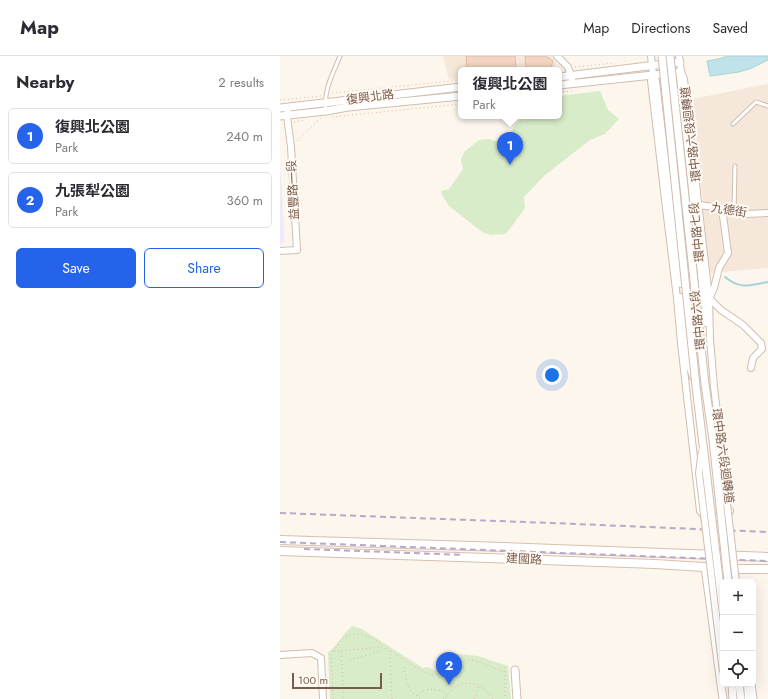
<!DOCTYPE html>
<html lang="en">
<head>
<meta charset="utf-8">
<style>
	:root { --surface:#fff; --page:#f7f7f7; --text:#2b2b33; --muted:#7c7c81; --line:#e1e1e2; --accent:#2563eb }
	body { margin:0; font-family:Jost,"Noto Sans TC",sans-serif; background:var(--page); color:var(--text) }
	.controls { position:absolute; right:12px; bottom:12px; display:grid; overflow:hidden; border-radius:6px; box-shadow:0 4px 16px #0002 }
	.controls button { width:36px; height:36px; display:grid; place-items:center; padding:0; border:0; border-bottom:1px solid var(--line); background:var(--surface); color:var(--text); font:20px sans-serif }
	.scale { position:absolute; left:12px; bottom:10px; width:90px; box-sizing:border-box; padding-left:4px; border:2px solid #7a5c4d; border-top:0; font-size:11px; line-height:14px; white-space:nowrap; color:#7a5c4d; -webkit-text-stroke:3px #fffaf3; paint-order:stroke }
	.you { position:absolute; left:272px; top:319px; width:14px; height:14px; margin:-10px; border:3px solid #fff; border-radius:50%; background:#1a73e8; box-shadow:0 0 0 6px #1a73e833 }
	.badge { display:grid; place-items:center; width:26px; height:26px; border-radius:50%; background:var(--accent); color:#fff; font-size:13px; font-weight:700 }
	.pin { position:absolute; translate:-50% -33px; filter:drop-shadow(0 1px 2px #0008) }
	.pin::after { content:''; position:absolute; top:21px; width:14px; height:12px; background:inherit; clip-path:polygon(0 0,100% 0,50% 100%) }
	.popup { position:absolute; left:178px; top:11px; width:104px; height:52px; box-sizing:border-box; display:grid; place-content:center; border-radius:6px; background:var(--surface); filter:drop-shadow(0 1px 3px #0005); font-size:13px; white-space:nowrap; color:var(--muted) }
	.popup b { font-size:15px; color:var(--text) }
	.popup::after { content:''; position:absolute; left:50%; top:100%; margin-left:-8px; border:8px solid transparent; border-top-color:var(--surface) }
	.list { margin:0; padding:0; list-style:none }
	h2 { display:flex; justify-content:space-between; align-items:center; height:52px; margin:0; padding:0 16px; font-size:17px }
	h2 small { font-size:13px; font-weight:400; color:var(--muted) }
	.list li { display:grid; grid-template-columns:26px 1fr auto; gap:12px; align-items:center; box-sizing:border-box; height:56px; margin:0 8px 8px; padding:0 8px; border:1px solid var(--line); border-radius:6px }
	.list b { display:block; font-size:15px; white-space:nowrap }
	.list p { margin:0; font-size:13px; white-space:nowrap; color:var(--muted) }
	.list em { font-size:13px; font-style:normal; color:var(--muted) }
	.actions { display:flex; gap:8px; padding:12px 16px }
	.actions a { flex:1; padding:9px 0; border:1px solid var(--accent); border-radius:6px; text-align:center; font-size:14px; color:var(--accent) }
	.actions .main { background:var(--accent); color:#fff }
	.icon { flex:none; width:22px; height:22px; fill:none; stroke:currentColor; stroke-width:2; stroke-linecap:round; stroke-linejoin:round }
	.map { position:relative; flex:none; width:488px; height:643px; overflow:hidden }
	header { display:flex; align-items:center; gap:24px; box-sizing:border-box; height:56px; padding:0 20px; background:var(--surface); border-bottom:1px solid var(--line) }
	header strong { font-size:19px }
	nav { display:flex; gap:22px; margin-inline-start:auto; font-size:14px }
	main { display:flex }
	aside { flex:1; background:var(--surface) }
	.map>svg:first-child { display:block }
	.residential { fill:#f5e8da }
	.education { fill:#f3e8fa }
	.green { fill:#d8ecc9 }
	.water { fill:#bfe3e8; stroke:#a5d3da }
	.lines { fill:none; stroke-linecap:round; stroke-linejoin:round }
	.stream { stroke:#a5d3da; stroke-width:2 }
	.building { fill:#f3d5c3; stroke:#e6bba3 }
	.service-casing { stroke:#d1beb0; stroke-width:5 }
	.minor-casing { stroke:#d1beb0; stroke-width:8 }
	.tertiary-casing { stroke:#d1beb0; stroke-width:9 }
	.secondary-casing { stroke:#d6c0b0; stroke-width:10 }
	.path { stroke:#d9b8a5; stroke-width:1; stroke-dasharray:1 3; stroke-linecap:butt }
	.service { stroke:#fff; stroke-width:3 }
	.minor { stroke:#fff; stroke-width:6 }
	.tertiary { stroke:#fff; stroke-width:7 }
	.secondary { stroke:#fff; stroke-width:8 }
	.rail { stroke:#b9a8c9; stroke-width:2; stroke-dasharray:6 4; stroke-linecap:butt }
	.minor-bridge-casing { stroke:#d1beb0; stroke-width:8; stroke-linecap:butt }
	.tertiary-bridge-casing { stroke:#d1beb0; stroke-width:9; stroke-linecap:butt }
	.minor-bridge { stroke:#fff; stroke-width:6 }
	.tertiary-bridge { stroke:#fff; stroke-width:7 }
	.labels { text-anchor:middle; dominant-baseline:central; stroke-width:4; stroke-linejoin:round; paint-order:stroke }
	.street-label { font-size:12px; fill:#7a5c4d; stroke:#fffaf3 }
</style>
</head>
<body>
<header>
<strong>Map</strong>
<nav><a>Map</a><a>Directions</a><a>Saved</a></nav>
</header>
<main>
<aside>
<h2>Nearby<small>2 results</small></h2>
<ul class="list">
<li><span class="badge">1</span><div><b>復興北公園</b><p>Park</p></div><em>240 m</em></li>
<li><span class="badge">2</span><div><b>九張犁公園</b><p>Park</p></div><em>360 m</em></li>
</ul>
<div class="actions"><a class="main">Save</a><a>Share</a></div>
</aside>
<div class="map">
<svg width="488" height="643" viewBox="0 0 488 643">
	<rect width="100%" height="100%" fill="#fdf6ec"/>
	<g class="residential">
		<polygon points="161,0 271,0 276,5 275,13 264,14 181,14 181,23 169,24 163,0"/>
		<polygon points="487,28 488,28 488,212 429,217 413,43"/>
	</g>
	<polygon class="education" points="0,105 5,185 0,189"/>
	<g class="green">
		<polygon points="320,35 328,54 339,63 325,78 310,84 265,119 244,141 245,152 229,174 225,178 211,179 202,176 169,150 162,139 161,135 169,133 183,113 181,104 184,96 199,84 210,83 220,87 225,83 243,60 279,60 279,40"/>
		<path d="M72,570L82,573L143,612L148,611L156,615L161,613L178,598L198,600L228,610L231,643H50L48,597C57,589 63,578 72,570Z"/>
	</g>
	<polygon class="water" points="448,0 488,0 488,4 472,12 459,16 430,20 427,5 438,3"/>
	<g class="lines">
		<path class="stream" d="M445,221C461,234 469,229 488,226"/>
	</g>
	<g class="building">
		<polygon points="186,0 235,0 236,14 215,14 215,13 187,14"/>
		<polygon points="245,0 266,0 273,5 271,12 246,14"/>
	</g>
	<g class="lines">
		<defs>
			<g id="service">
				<path d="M46,55C43,34 53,18 60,0"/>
				<polyline points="453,68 476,46 488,50"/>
				<polyline points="454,156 455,110"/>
			</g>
			<g id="minor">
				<polyline points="277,0 288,11 292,23"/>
				<polyline points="371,0 373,18 376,25 400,228"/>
				<polyline points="399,0 401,16 400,22 426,267"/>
				<polyline points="401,16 404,23 429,242 430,283 434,331 443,405"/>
				<polyline points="373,18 371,25 386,152 397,242 401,287 420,455 424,460 427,462 447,461 450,455"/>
				<polyline points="393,151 419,149 447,153 454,156 464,158 488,157"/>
				<polyline points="0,195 17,194 11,91 7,60 8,51"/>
				<polyline points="401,241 409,309 413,321"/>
				<polyline points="430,241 434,232 439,212 448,197 442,152"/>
				<polyline points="403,242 429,242 441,254 463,269 481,287 482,293 473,302 471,312"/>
				<polyline points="0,599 32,597 41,602 43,643"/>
				<polyline points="467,628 468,643"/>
			</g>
			<g id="tertiary">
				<polyline points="279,21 400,6"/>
				<polyline points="279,29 401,16"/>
				<polyline points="0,52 181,31"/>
				<polyline points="0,60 46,55 68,51 181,40"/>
				<polyline points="425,511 443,643"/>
				<polyline points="235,614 237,643"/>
				<polyline points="452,628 453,643"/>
				<polyline points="459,628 461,643"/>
				<polyline points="471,628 473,643"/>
			</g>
			<g id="secondary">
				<polyline points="0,484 224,491 488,501"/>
				<polyline points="0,495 208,502 375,508 457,513 488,513"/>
			</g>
		</defs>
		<use href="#service" class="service-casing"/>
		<use href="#minor" class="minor-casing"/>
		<use href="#tertiary" class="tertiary-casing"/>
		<use href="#secondary" class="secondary-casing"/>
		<g class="path">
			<polyline points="295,11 334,7"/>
			<polyline points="265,14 280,12"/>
			<polyline points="279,36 292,35"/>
			<polyline points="52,37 181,24"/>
			<polyline points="0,44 41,40"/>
			<polyline points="52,61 181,48"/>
			<polyline points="14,66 25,64"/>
			<polyline points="17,85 41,62"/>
			<polyline points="54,595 59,595 102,591"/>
			<polyline points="61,596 64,643"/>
			<polyline points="70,604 100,595 102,592"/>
			<polyline points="124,611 126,622 130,634 140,643"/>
			<polyline points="225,611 225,643"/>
			<path d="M137,640C144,631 159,631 168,639"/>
			<path d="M53,643L51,599C55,593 59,585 65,581C75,575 87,579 96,584C99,587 100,588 102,591C104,593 109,594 111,595"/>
			<path d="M112,643L110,603L111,595C119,600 145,619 154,619C163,619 169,609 178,605C190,600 213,611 225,617"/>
			<path d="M163,643C169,639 172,633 177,630C184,626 196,627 202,631C206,634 210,639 213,643"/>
			<polyline points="194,643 197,637 199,630"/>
		</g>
		<use href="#service" class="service"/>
		<use href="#minor" class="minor"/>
		<use href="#tertiary" class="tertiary"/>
		<use href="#secondary" class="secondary"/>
		<g class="rail">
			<polyline points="0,457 271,467 488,476"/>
			<polyline points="0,486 488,505"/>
			<polyline points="24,493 184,499"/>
		</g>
		<defs>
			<g id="minor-bridge">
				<polyline points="434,388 440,401 443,413 456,526"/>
				<polyline points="422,394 419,417 443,616"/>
			</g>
			<g id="tertiary-bridge">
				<polyline points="382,0 416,330 443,556"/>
				<polyline points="390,0 425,328 433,384 448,526"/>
			</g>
		</defs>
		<use href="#minor-bridge" class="minor-bridge-casing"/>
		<use href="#tertiary-bridge" class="tertiary-bridge-casing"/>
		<use href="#minor-bridge" class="minor-bridge"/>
		<use href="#tertiary-bridge" class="tertiary-bridge"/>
	</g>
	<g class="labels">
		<g class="street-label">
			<text transform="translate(90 41) rotate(-7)">復興北路</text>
			<text transform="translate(411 78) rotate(-97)">環中路六段迴轉道</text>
			<text transform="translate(13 134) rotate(-93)">益豐路一段</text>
			<text transform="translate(449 154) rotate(9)">九德街</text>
			<text transform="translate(417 176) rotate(-96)">環中路七段</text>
			<text transform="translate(418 264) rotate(-96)">環中路六段</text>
			<text transform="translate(443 400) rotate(82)">環中路六段迴轉道</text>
			<text transform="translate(244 503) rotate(3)">建國路</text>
		</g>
	</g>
</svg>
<div class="controls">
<button>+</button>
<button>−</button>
<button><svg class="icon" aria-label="locate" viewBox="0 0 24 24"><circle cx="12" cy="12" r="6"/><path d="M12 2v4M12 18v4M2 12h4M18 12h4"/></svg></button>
</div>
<div class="scale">100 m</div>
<div class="you"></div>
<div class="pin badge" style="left:230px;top:109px">1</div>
<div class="popup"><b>復興北公園</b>Park</div>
<div class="pin badge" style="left:169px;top:629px">2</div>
</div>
</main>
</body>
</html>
